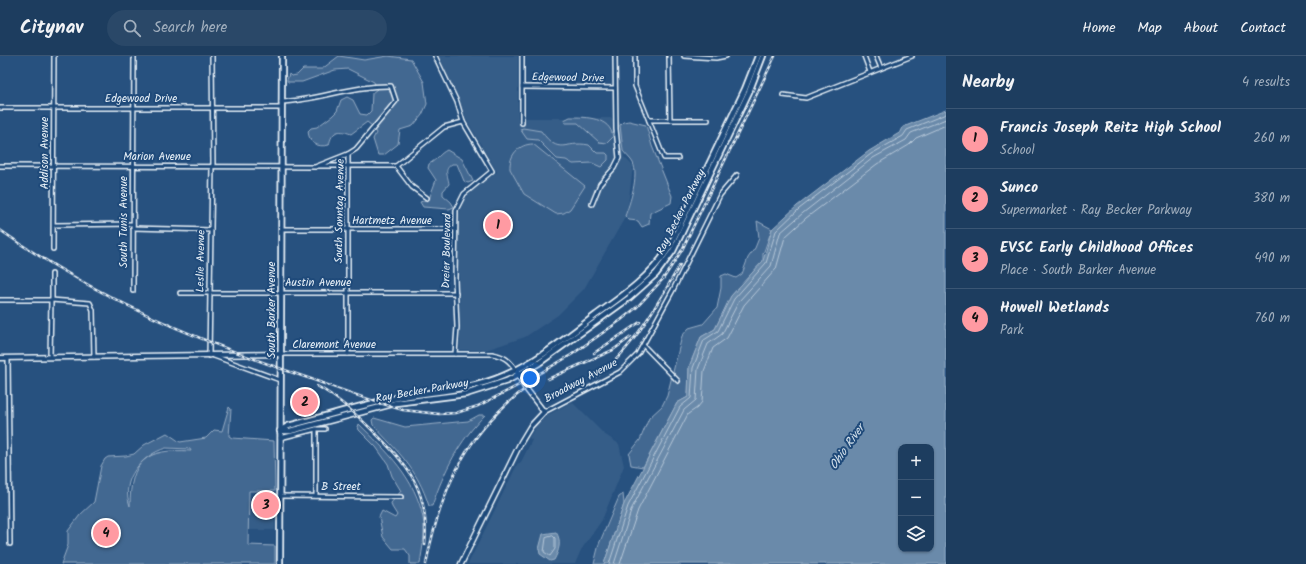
<!DOCTYPE html>
<html lang="en">
<head>
<meta charset="utf-8">
<style>
	:root { --surface:#1d3d5f; --page:#2a4868; --text:#f1f3f6; --muted:#a0aebd; --line:#3b5674; --accent:#ff9aa2 }
	body { margin:0; font-family:Kalam,sans-serif; background:var(--page); color:var(--text) }
	.controls { position:absolute; right:12px; bottom:12px; display:grid; overflow:hidden; border-radius:8px; box-shadow:0 1px 3px #0004 }
	.controls button { width:36px; height:36px; display:grid; place-items:center; padding:0; border:0; border-bottom:1px solid var(--line); background:var(--surface); color:var(--text); font:20px sans-serif }
	.you { position:absolute; left:530px; top:322px; width:14px; height:14px; margin:-10px; border:3px solid #fff; border-radius:50%; background:#1a73e8; box-shadow:0 0 0 6px #1a73e833 }
	.badge { display:grid; place-items:center; width:26px; height:26px; border-radius:50%; background:var(--accent); color:#111; font-size:13px; font-weight:700 }
	.pin { position:absolute; translate:-50% -50%; border:2px solid #fff; box-shadow:0 1px 4px #0006 }
	.list { margin:0; padding:0; list-style:none }
	h2 { display:flex; justify-content:space-between; align-items:center; height:52px; margin:0; padding:0 16px; font-size:17px }
	h2 small { font-size:13px; font-weight:400; color:var(--muted) }
	.list li { display:grid; grid-template-columns:26px 1fr auto; gap:12px; align-items:center; box-sizing:border-box; height:60px; padding:0 16px; border-top:1px solid var(--line) }
	.list b { display:block; font-size:15px; white-space:nowrap }
	.list p { margin:0; font-size:13px; white-space:nowrap; color:var(--muted) }
	.list em { font-size:13px; font-style:normal; color:var(--muted) }
	.icon { flex:none; width:22px; height:22px; fill:none; stroke:currentColor; stroke-width:2; stroke-linecap:round; stroke-linejoin:round }
	.map { position:relative; flex:none; width:946px; height:508px; overflow:hidden }
	header { display:flex; align-items:center; gap:24px; box-sizing:border-box; height:56px; padding:0 20px; background:var(--surface); border-bottom:1px solid var(--line) }
	header strong { font-size:19px }
	nav { display:flex; gap:22px; margin-inline-start:auto; font-size:14px }
	.search { width:280px; height:36px; background:var(--page); display:flex; align-items:center; gap:10px; box-sizing:border-box; padding:0 14px; border-radius:22px; color:var(--muted); font-size:15px }
	main { display:flex }
	aside { flex:1; background:var(--surface) }
	.map>svg:first-child { display:block }
	.built { fill:#355d88 }
	.green { fill:#436891; stroke:#96acc4; fill-rule:evenodd }
	.water { fill:#6b8aaa; stroke:#9db3c9; fill-rule:evenodd }
	.lines { fill:none; stroke-linecap:round; stroke-linejoin:round }
	.shore { stroke:#b6c8d9; stroke-width:1 }
	.minor-casing { stroke:#e8f1f8; stroke-width:6 }
	.tertiary-casing { stroke:#e8f1f8; stroke-width:7 }
	.secondary-casing { stroke:#e8f1f8; stroke-width:8 }
	.minor { stroke:#1f4a7a; stroke-width:3 }
	.tertiary { stroke:#1f4a7a; stroke-width:4 }
	.secondary { stroke:#1f4a7a; stroke-width:4.5 }
	.rail-casing { stroke:#e8f1f8; stroke-width:2.5 }
	.rail { stroke:#1f4a7a; stroke-width:1; stroke-dasharray:3; stroke-linecap:butt }
	.labels { text-anchor:middle; dominant-baseline:central; stroke-width:4; stroke-linejoin:round; paint-order:stroke }
	.street-label { font-size:11px; fill:#e8f1f8; stroke:#1f4a7a }
	.water-label { font-size:12px; font-style:italic; fill:#d5e2ec; stroke:#1f4a7a }
</style>
</head>
<body>
<header>
<strong>Citynav</strong>
<div class="search"><svg class="icon" aria-label="search" viewBox="0 0 24 24"><circle cx="10" cy="10" r="6"/><path d="M15 15l6 6"/></svg>Search here</div>
<nav><a>Home</a><a>Map</a><a>About</a><a>Contact</a></nav>
</header>
<main>
<div class="map">
<svg width="946" height="508" viewBox="0 0 946 508">
	<rect width="100%" height="100%" fill="#27517f"/>
	<filter id="ink" filterUnits="userSpaceOnUse"><feTurbulence type="fractalNoise" baseFrequency=".025" numOctaves="2"/><feDisplacementMap in="SourceGraphic" scale="8" xChannelSelector="R" yChannelSelector="G"/><feConvolveMatrix kernelMatrix="1 2 1 2 8 2 1 2 1" color-interpolation-filters="sRGB"/></filter>
	<g filter="url(#ink)">
		<g class="built">
			<polygon points="439,0 518,0 518,62 610,62 622,67 624,101 633,110 627,158 584,233 558,259 525,281 486,294 460,294 458,160 464,144 479,128 497,116 466,63 458,41"/>
			<polygon points="572,346 604,378 619,388 624,410 602,464 581,494 575,508 468,508 518,407 520,408 532,384 529,382 537,369 548,359"/>
			<polygon points="249,455 275,455 275,474 248,474"/>
		</g>
		<g class="green">
			<path d="M339,0L364,4L388,0L411,3L424,26L427,48L422,59L413,70L400,74L398,88L384,99H378L373,83L376,77L372,70L367,66L351,78C338,73 332,75 329,89C317,92 309,87 308,75L311,72L317,71L332,60L337,55L341,44L347,41L353,44L360,58L367,59L371,55L372,37L377,33L374,26L348,13L335,14L302,26H288L287,24L289,18L291,20L297,19L303,13H322Z"/>
			<path d="M570,61C586,61 610,61 613,81L607,87L599,86L578,67H565L564,64Z"/>
			<path d="M629,65L646,69L652,90L672,140L671,147L650,157L649,168L642,171L638,165L629,164L625,160C630,147 639,120 633,107C631,103 626,99 623,95L620,69L623,66Z"/>
			<path d="M523,72L541,75C560,101 564,84 589,89L597,97H606L608,99V104L601,111L592,107L573,108L566,104L557,103L538,84L527,83L520,73Z"/>
			<path d="M533,88L585,130L570,153L564,157L556,158L524,138L510,113C509,99 519,88 533,88Z"/>
			<path d="M447,94L462,103L473,125L468,127L464,125L457,108H452C443,114 448,119 449,128L443,135V139L451,146L454,151L449,153L423,151L420,146L429,143L436,124L428,112L429,108C438,103 439,98 447,94Z"/>
			<polygon points="757,165 772,173 763,198 763,205 731,240 715,273 701,281 689,311 688,341 677,347 643,411 631,409 629,398 640,384 649,362 662,350 667,340 682,280 689,272 703,268 717,252 721,232 721,220 726,218 736,222 742,218 748,202 755,192 759,182"/>
			<path d="M229,351L231,353L229,380L232,382L274,385L275,435H249L248,489L275,490V508H61L68,489V475L80,459L94,446L101,410L105,403L108,401L126,400L134,398L144,389L167,377L180,386L206,382L214,374L222,375ZM166,392L190,393L191,395C146,392 130,405 130,450C120,423 142,399 166,392Z"/>
			<path d="M479,359H485C459,385 444,415 432,450H429C417,412 398,396 373,369L372,364L374,362L405,371L468,365Z"/>
			<path d="M359,368C386,394 416,423 423,462C426,476 422,494 420,508H410V500L405,493H393L383,481L379,461L382,455L395,462L397,459L392,451L391,447L401,435L392,420L388,408L376,391L359,374L358,371Z"/>
			<polygon points="623,438 624,448 604,508 594,508 599,488 619,441"/>
		</g>
		<g class="water">
			<path d="M946,54V508H604L624,448L677,347L688,341L689,311L701,281L715,273L731,240L763,205L772,173L797,150L869,95L901,76L903,71ZM901,391H931V493H901Z"/>
			<path d="M556,476C562,485 559,495 554,504L550,505L540,498L539,493L543,478Z"/>
		</g>
		<g class="lines">
			<g class="shore">
				<polygon points="553,480 555,482 555,493 550,500 544,496 546,482"/>
				<polyline points="609,508 628,450 680,351 691,342 693,312 704,284 718,275 734,243 766,207 776,175 799,153 871,98 903,80 907,74 946,58"/>
				<polyline points="614,508 632,452 684,354 696,344 698,313 708,288 722,278 739,245 771,210 780,177 803,157 873,102 906,84 911,77 946,63"/>
				<polyline points="620,508 638,454 688,358 697,352 702,346 704,315 713,292 727,282 744,249 776,213 785,181 806,162 877,108 909,89 916,82 946,69"/>
			</g>
			<defs>
				<g id="minor">
					<polyline points="212,0 213,110"/>
					<polyline points="435,0 457,46 463,66 492,115 464,138 456,154 455,222 457,271 455,298"/>
					<polyline points="522,0 522,67"/>
					<polyline points="635,0 635,30 664,102 678,102"/>
					<polyline points="669,0 670,64"/>
					<polyline points="684,0 716,2 726,0"/>
					<polyline points="864,0 870,16"/>
					<polyline points="876,0 881,12"/>
					<polyline points="522,31 615,32"/>
					<polyline points="783,39 806,42 912,0"/>
					<polyline points="0,52 281,52"/>
					<polyline points="649,64 708,64"/>
					<path d="M0,110L315,111L348,98L356,93L396,45L391,30C353,29 319,44 281,46"/>
					<polyline points="319,110 396,110 444,71 463,66"/>
					<polyline points="396,110 412,131 427,142"/>
					<polyline points="592,148 600,128 614,112 619,102 616,73 615,0"/>
					<polyline points="54,169 133,168"/>
					<polyline points="133,172 211,174"/>
					<polyline points="281,173 455,173"/>
					<polyline points="53,193 54,0"/>
					<polyline points="52,218 52,244"/>
					<polyline points="133,235 134,0"/>
					<polyline points="180,237 456,237"/>
					<polyline points="0,244 51,244 90,247 93,254 94,301"/>
					<polyline points="644,290 678,325"/>
					<path d="M280,298H492C504,300 509,304 516,314"/>
					<polyline points="348,298 348,98"/>
					<polyline points="209,300 212,110"/>
					<polyline points="214,300 280,324"/>
					<polyline points="50,301 51,244"/>
					<polyline points="8,302 10,488"/>
					<polyline points="544,356 620,316 638,298 673,234 720,139 737,119"/>
					<polyline points="280,382 316,373 325,373"/>
					<polyline points="280,440 401,441"/>
					<polyline points="316,440 316,373"/>
				</g>
				<g id="tertiary">
					<polyline points="0,302 280,298"/>
					<polyline points="461,508 521,386 530,371 544,356 524,330 517,316"/>
				</g>
				<g id="secondary">
					<polyline points="280,375 290,375 396,347 466,338 507,325 539,307 629,242 656,218 673,195 749,36 763,0"/>
					<path d="M280,375L288,370C324,361 360,349 397,342C433,335 468,335 503,320C537,306 567,281 596,259C624,239 650,221 669,192L745,33L758,0"/>
					<polyline points="280,508 282,0"/>
				</g>
			</defs>
			<use href="#minor" class="minor-casing"/>
			<use href="#tertiary" class="tertiary-casing"/>
			<use href="#secondary" class="secondary-casing"/>
			<use href="#minor" class="minor"/>
			<use href="#tertiary" class="tertiary"/>
			<use href="#secondary" class="secondary"/>
			<defs>
				<g id="rail">
					<path d="M0,174C98,243 198,285 311,323C341,334 372,345 403,354L439,358L456,357L478,350L523,327L571,299L621,264L637,251L663,223L682,194L775,0"/>
					<polyline points="594,297 640,266"/>
					<path d="M593,322C629,301 659,245 680,209"/>
					<polyline points="548,323 613,294 631,281"/>
					<path d="M317,330C337,341 355,357 371,373C408,409 430,434 425,489"/>
					<path d="M426,508C441,432 467,373 533,327"/>
				</g>
			</defs>
			<use href="#rail" class="rail-casing"/>
			<use href="#rail" class="rail"/>
		</g>
	</g>
	<g class="labels">
		<g class="street-label">
			<text transform="translate(568 22) rotate(1)">Edgewood Drive</text>
			<text x="141" y="43">Edgewood Drive</text>
			<text transform="translate(45 97) rotate(-90)">Addison Avenue</text>
			<text x="157" y="101">Marion Avenue</text>
			<text transform="translate(340 155) rotate(-89)">South Sonntag Avenue</text>
			<text transform="translate(681 156) rotate(-63)">Ray Becker Parkway</text>
			<text x="392" y="165">Hartmetz Avenue</text>
			<text transform="translate(124 166) rotate(-90)">South Tunis Avenue</text>
			<text transform="translate(447 195) rotate(-89)">Dreier Boulevard</text>
			<text transform="translate(201 205) rotate(-89)">Leslie Avenue</text>
			<text x="318" y="227">Austin Avenue</text>
			<text transform="translate(272 254) rotate(-90)">South Barker Avenue</text>
			<text x="334" y="289">Claremont Avenue</text>
			<text transform="translate(581 325) rotate(-28)">Broadway Avenue</text>
			<text transform="translate(422 335) rotate(-10)">Ray Becker Parkway</text>
			<text x="341" y="431">B Street</text>
		</g>
		<g class="water-label">
			<text transform="translate(847 391) rotate(-55)">Ohio River</text>
		</g>
	</g>
</svg>
<div class="controls">
<button>+</button>
<button>−</button>
<button><svg class="icon" aria-label="layers" viewBox="0 0 24 24"><path d="M12 4l9 5-9 5-9-5zM3 14l9 5 9-5"/></svg></button>
</div>
<div class="you"></div>
<div class="pin badge" style="left:498px;top:169px">1</div>
<div class="pin badge" style="left:305px;top:346px">2</div>
<div class="pin badge" style="left:266px;top:449px">3</div>
<div class="pin badge" style="left:106px;top:477px">4</div>
</div>
<aside>
<h2>Nearby<small>4 results</small></h2>
<ul class="list">
<li><span class="badge">1</span><div><b>Francis Joseph Reitz High School</b><p>School</p></div><em>260 m</em></li>
<li><span class="badge">2</span><div><b>Sunco</b><p>Supermarket · Ray Becker Parkway</p></div><em>380 m</em></li>
<li><span class="badge">3</span><div><b>EVSC Early Childhood Offices</b><p>Place · South Barker Avenue</p></div><em>490 m</em></li>
<li><span class="badge">4</span><div><b>Howell Wetlands</b><p>Park</p></div><em>760 m</em></li>
</ul>
</aside>
</main>
</body>
</html>
